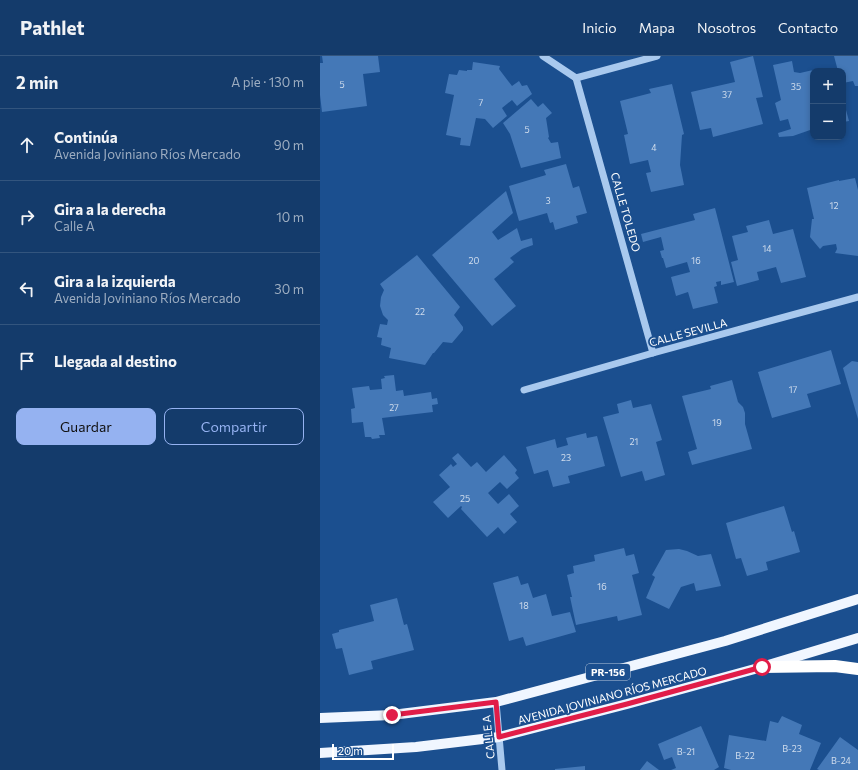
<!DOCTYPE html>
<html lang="es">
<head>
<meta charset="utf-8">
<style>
	:root { --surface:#143b6b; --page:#1d4271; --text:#f1f3f6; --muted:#9dadc1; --line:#33557e; --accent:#95b2f1 }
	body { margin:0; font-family:Commissioner,sans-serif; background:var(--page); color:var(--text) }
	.controls { position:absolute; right:12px; top:12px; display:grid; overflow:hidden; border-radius:8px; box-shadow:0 2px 6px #0003 }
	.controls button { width:36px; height:36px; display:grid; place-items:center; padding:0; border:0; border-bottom:1px solid var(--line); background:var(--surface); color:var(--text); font:20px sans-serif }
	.scale { position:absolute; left:12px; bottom:10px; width:62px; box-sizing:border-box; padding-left:4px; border:2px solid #fff; border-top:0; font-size:11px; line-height:14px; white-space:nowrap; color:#fff; -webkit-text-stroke:3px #1b4f8f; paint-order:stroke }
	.stop { position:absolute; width:12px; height:12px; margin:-9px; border:3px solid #e11d48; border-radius:50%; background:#fff }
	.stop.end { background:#e11d48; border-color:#fff; box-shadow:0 1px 4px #0008 }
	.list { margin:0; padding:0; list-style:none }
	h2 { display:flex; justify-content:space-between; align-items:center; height:52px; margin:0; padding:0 16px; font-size:17px }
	h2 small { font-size:13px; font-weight:400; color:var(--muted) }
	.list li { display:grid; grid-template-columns:26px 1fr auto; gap:12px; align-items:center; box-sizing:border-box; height:72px; padding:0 16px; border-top:1px solid var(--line) }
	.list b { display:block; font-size:15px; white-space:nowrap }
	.list p { margin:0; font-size:13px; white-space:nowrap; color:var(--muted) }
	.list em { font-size:13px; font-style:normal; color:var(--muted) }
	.actions { display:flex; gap:8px; padding:12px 16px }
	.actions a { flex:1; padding:9px 0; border:1px solid var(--accent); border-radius:8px; text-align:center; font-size:14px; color:var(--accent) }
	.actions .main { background:var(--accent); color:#111 }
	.icon { flex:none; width:22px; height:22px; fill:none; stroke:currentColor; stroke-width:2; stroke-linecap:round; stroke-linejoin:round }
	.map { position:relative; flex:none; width:538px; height:714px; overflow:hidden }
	header { display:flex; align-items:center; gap:24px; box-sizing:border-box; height:56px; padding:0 20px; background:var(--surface); border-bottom:1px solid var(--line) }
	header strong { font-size:19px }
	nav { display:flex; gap:22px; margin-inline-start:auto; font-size:14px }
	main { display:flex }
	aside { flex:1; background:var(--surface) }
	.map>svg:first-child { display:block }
	.building { fill:#4478b7 }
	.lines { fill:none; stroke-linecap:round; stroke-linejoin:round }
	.minor { stroke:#a9c9ee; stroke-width:7 }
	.major { stroke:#f0f6ff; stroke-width:10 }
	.highway { stroke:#fff; stroke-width:12 }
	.route { stroke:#e11d48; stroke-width:5 }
	.labels { text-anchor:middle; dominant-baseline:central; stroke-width:3.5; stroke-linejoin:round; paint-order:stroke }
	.number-label { font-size:9px; fill:#d0dded }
	.shield { fill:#1b4f8f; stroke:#bbcadd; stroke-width:1 }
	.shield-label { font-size:10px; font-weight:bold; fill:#fff }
	.street-label { font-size:11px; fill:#fff; stroke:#1b4f8f }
</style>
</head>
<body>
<header>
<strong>Pathlet</strong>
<nav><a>Inicio</a><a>Mapa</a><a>Nosotros</a><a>Contacto</a></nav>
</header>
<main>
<aside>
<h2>2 min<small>A pie · 130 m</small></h2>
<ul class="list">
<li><svg class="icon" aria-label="ahead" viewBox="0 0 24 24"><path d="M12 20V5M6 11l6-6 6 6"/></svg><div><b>Continúa</b><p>Avenida Joviniano Ríos Mercado</p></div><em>90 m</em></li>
<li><svg class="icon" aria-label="right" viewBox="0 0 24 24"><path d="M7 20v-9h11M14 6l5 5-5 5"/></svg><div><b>Gira a la derecha</b><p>Calle A</p></div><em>10 m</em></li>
<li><svg class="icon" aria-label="left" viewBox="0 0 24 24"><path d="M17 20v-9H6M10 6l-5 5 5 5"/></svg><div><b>Gira a la izquierda</b><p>Avenida Joviniano Ríos Mercado</p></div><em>30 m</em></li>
<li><svg class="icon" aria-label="arrive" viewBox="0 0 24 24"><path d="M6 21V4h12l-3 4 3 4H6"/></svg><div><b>Llegada al destino</b></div></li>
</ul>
<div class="actions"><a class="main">Guardar</a><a>Compartir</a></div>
</aside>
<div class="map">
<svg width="538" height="714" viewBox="0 0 538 714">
	<rect width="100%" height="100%" fill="#1b4f8f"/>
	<g class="building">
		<polygon points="2,0 58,0 60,16 43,18 47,50 2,56 0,39 0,7 3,7"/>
		<polygon points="433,0 443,41 436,42 443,68 393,81 391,72 380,74 371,36 415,26 410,6"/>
		<polygon points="514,0 538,0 538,30 535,30 533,25 523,27 523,15 518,15"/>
		<polygon points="472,5 474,16 480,17 493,14 493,73 473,80 459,81 458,77 471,73 468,63 460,65 455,47 461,44 453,9"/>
		<polygon points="153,6 180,10 179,13 192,30 199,25 202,30 207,29 212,38 197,50 192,44 182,52 187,60 173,72 165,63 156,62 150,90 140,89 141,82 126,79 134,39 125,37 129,18 137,19 139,14 147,15 147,14 152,14"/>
		<polygon points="352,28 364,78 362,79 360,109 364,129 331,136 326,117 331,116 328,104 310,108 304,79 308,78 300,45 331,37 329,33"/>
		<polygon points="211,43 218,51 223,47 232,57 226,62 229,81 228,82 231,87 238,86 241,102 201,112 190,78 183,67"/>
		<polygon points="523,43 529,65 523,66"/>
		<polygon points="246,108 253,132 259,130 267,157 256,160 258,167 235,174 233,166 230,167 227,157 199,165 189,130 226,119 224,114"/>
		<polygon points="535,122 538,134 538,200 515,197 517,193 516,188 503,190 500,193 490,181 492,163 494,163 487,132 519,124 519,125"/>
		<polygon points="186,135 193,157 172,176 178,184 197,172 201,185 212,182 213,189 202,193 190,202 194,206 174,223 196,250 172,270 112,199"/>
		<polygon points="395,152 414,226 401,229 401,225 396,226 397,230 394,231 398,247 373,253 368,236 356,240 351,221 370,216 367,206 346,212 343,202 342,202 340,195 344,194 341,181 323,186 321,178 375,164 373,158"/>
		<polygon points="449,164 453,178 473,173 486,221 461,227 456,211 437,216 439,224 417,230 411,206 418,204 412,180 428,176 426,170"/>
		<polygon points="97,199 140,251 134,259 143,271 143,274 132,287 123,286 114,297 113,297 105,309 69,302 71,292 61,289 62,282 57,281 60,268 67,269 68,264 63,259 60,250 61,241 64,234 60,228"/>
		<polygon points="511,294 521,328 487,338 491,351 452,362 438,316"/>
		<polygon points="532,305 538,306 538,363 523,312"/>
		<polygon points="74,319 76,335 83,334 84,340 111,336 112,343 117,342 118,348 112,349 113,356 62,362 65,379 59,379 60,382 52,383 51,381 45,381 43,366 32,367 31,353 35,352 32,332 49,330 50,334 62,333 61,323 65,322 64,320"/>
		<polygon points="412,324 418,346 423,351 425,357 425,368 432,393 372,409 368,396 377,393 362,340 391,333 390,330"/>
		<polygon points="311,344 313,352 331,348 342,384 336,386 345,419 325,425 322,415 301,421 283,361 299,357 297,348"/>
		<polygon points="266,377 267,382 277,380 285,410 248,420 250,427 233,431 228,414 214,418 206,391 235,383 237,392 248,389 246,382"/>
		<polygon points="138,397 151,411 157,406 166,416 184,399 197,414 195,417 199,422 187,433 180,426 168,437 178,448 189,438 199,450 190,458 197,466 184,478 178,471 167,481 141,453 142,451 141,450 128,462 113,446 130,431 119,419 131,408 133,411 137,408 132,402"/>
		<polygon points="464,450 472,476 474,475 480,496 446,506 448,514 427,520 421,502 416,503 406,467"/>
		<polygon points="304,492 306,500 314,498 319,517 312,519 322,559 298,565 297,560 256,569 250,541 252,541 247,519 254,517 253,510 275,505 274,499"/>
		<polygon points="359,493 367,495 378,500 391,498 401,530 376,535 374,527 361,531 349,553 326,542 335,521 332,519 346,494"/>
		<polygon points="198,520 201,529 208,527 213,542 226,538 232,560 250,556 256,576 206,590 203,581 189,585 173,527"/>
		<polygon points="77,542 84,569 87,568 94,594 51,605 53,613 29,619 22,592 16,593 12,578 19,576 19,574 54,565 50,549"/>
		<polygon points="462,660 482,669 479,678 501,687 490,714 411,714 404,712 409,679 446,685 450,665 458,667"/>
		<polygon points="381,670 399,711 394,714 351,714 356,712 352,701 344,704 338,688"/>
		<polygon points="520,681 538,694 538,714 499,714 497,713"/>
		<polygon points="327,705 339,714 320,714"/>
		<polygon points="265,710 265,714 235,714 235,713"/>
	</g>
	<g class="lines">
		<g class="minor">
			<polyline points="223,0 256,22"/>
			<polyline points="256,22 333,297"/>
			<polyline points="256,22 337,0"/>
			<polyline points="204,334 333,297 538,241"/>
			<polyline points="176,646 182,714"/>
		</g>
		<g class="major">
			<polyline points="0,662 72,659 176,646 405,585 538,543"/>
			<polyline points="0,697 96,691 179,681 307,648 442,611 538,582"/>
		</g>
		<polyline class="highway" points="442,611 515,610 538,613"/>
	</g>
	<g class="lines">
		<polyline class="route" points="72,659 176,646 179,681 307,648 442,611"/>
	</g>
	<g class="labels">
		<g class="number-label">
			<text x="22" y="28">5</text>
			<text x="476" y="30">35</text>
			<text x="407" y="38">37</text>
			<text x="161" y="46">7</text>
			<text x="207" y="73">5</text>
			<text x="334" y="91">4</text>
			<text x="228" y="144">3</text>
			<text x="514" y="149">12</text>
			<text x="447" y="192">14</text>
			<text x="154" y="204">20</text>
			<text x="376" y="204">16</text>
			<text x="100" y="255">22</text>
			<text x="473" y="333">17</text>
			<text x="74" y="351">27</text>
			<text x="397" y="366">19</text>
			<text x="314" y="385">21</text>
			<text x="246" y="401">23</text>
			<text x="145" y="442">25</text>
			<text x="282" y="530">16</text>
			<text x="204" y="549">18</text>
			<text x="472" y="692">B-23</text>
			<text x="366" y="695">B-21</text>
			<text x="425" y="699">B-22</text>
			<text x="521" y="704">B-24</text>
		</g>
		<rect class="shield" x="266" y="608" width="44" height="16" rx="3"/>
		<g class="shield-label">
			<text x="288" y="616">PR-156</text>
		</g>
		<g class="street-label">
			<text transform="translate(306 156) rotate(74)">CALLE TOLEDO</text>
			<text transform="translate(368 276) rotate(-15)">CALLE SEVILLA</text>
			<text transform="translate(292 639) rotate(-15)">AVENIDA JOVINIANO RÍOS MERCADO</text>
			<text transform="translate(168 681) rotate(-96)">CALLE A</text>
		</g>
	</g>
</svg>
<div class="controls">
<button>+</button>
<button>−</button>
</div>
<div class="scale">20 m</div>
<div class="stop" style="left:442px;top:611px"></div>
<div class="stop end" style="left:72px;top:659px"></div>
</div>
</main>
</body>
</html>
